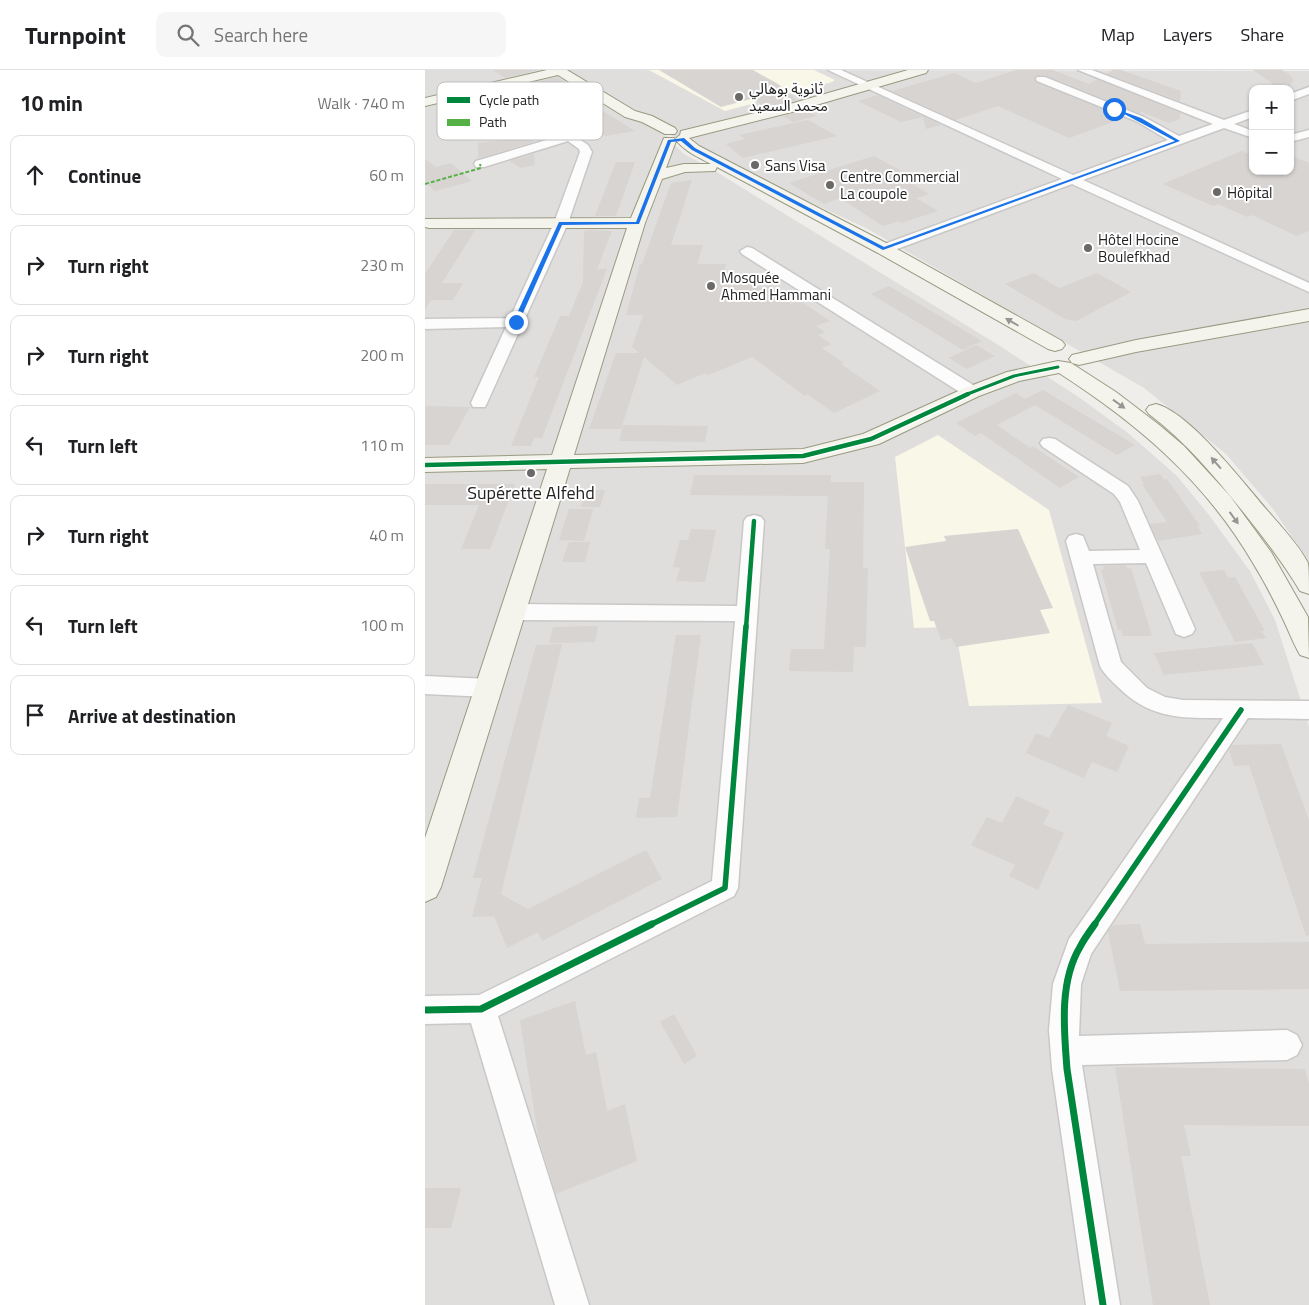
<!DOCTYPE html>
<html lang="en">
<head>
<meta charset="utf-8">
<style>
	:root { --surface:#fff; --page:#f6f6f6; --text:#202124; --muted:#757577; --line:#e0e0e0 }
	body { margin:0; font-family:"Titillium Web","Noto Sans Arabic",sans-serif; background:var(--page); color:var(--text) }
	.controls { position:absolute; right:15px; top:15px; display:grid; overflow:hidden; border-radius:10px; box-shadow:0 1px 4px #0004 }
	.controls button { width:45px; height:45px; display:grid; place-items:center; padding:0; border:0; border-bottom:1px solid var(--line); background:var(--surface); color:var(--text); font:25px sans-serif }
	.stop { position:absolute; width:15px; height:15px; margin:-11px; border:4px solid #1a73e8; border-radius:50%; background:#fff }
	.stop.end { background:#1a73e8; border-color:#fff; box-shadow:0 1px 5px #0008 }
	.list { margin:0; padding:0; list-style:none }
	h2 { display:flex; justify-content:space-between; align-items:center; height:65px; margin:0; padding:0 20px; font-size:21px }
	h2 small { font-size:16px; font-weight:400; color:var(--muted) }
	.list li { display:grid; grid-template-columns:32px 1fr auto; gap:15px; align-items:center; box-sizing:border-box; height:80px; margin:0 10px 10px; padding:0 10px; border:1px solid var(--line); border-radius:10px }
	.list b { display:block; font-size:19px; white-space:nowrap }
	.list em { font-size:16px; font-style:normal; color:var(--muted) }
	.icon { flex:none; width:28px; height:28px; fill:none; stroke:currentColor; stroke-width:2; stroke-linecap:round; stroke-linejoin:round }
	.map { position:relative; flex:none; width:884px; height:1235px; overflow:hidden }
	header { display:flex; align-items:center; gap:30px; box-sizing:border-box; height:70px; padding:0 25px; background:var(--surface); border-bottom:1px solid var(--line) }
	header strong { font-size:24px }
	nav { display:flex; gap:28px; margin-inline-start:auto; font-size:18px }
	.search { width:350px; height:45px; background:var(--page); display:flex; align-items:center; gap:12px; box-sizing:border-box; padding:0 18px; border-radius:10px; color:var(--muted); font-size:19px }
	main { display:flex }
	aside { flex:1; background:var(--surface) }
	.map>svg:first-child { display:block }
	.residential { fill:#dfdedc; fill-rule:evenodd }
	.education { fill:#f8f7e8 }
	.building { fill:#d7d4d2 }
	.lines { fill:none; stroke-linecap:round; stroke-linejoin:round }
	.street-casing { stroke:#c9c8c7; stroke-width:3 }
	.secondary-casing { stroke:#999a82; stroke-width:2 }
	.street { fill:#fdfcfc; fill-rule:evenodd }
	.secondary { fill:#f4f4ed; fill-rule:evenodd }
	.quiet { stroke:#55b145; stroke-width:2; stroke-dasharray:4 2; stroke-linecap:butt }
	.cycleway-far3-casing { stroke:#fff; stroke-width:5 }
	.cycleway-far2-casing { stroke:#fff; stroke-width:7 }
	.cycleway-far1-casing { stroke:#fff; stroke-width:9 }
	.cycleway-casing { stroke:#fff; stroke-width:10 }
	.cycleway-far3 { stroke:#00873e; stroke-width:3 }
	.cycleway-far2 { stroke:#00873e; stroke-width:4.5 }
	.cycleway-far1 { stroke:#00873e; stroke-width:5.5 }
	.cycleway { stroke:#00873e; stroke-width:7 }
	.oneway { fill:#969692 }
	.route { fill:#1a73e8 }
	.poi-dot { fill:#6a6968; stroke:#fff; stroke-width:2 }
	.labels { text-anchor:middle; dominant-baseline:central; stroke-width:4; stroke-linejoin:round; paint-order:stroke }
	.far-poi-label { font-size:15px; fill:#222; stroke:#fff; text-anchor:start }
	.poi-label { font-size:18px; fill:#222; stroke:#fff }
	.key { fill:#fff; stroke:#bdbdbd; stroke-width:1 }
	.key-label { font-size:14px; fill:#222 }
</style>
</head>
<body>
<header>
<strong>Turnpoint</strong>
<div class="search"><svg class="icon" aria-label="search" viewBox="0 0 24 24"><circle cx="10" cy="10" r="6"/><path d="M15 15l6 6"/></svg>Search here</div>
<nav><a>Map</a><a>Layers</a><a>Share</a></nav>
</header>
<main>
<aside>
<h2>10 min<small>Walk · 740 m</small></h2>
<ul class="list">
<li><svg class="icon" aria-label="ahead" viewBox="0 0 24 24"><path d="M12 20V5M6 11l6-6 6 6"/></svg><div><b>Continue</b></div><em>60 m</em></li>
<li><svg class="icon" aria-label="right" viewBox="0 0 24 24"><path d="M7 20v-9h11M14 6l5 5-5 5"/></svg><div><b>Turn right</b></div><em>230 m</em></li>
<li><svg class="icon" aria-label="right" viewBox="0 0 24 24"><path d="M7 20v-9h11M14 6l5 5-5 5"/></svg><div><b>Turn right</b></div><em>200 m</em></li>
<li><svg class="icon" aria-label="left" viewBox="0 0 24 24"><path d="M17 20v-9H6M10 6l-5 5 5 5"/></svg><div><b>Turn left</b></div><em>110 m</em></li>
<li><svg class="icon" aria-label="right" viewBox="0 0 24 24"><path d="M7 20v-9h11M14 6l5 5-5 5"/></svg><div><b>Turn right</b></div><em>40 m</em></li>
<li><svg class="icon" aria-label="left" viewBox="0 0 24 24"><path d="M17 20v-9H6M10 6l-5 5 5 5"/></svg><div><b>Turn left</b></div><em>100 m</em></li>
<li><svg class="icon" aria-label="arrive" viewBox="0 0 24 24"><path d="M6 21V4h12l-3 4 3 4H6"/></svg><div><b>Arrive at destination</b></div></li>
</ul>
</aside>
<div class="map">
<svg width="884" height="1235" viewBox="0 0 884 1235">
	<rect width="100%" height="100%" fill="#f0eeeb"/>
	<g class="residential">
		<polygon points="0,0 133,0 245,68 245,70 259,84 285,98 575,276 655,328 703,363 752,406 784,445 825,501 850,550 884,656 884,1235 0,1235"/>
		<path d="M138,0L884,1V492L848,439L801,384L719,318L441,158L269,79ZM828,19H865V101H828Z"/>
	</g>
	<g class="education">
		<polygon points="224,0 389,0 410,10 407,12 300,41"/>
		<polygon points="513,365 624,440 677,633 544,636 530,557 489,558 470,387"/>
	</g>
	<g class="building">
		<polygon points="68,0 114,0 80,8"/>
		<polygon points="234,0 328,0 353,14 372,30 342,38 326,29 296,37"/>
		<polygon points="591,0 628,0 664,14 672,9 755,43 755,49 744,53 717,42 714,43 620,5 610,6 610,12 699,48 644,68 573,36 530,50 467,21 529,3 551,13"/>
		<polygon points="688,0 696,0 756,21 755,31 682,4"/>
		<polygon points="828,0 857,0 864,4 868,10 863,19 858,19 845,16 847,13"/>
		<polygon points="133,7 139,11 131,12 210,61 180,66 158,52 139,57 82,19"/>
		<polygon points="453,25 516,55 501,59 498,47 476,52 433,31"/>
		<polygon points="383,39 391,46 368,52 358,46"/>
		<polygon points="383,50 412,66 318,88 301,74 320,69 314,65"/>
		<polygon points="107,67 108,72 53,88 53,73"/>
		<polygon points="816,81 828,85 828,101 865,101 865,85 884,93 884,161 872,166 827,145 822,147 793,134 788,136 738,114"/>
		<polygon points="109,84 110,95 96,98 85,91"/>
		<polygon points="449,86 476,101 469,103 504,124 491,128 513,141 476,153 474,151 458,156 415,128 399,134 364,113"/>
		<polygon points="0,89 11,97 26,93 47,111 10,121 0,112"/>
		<polygon points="191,92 210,92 191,146 170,146"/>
		<polygon points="267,110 246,175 278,175 272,194 301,194 298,213 330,213 335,218 345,215 366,234 374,230 405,251 391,256 400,262 393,265 406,274 397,278 419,293 416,294 455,321 409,343 382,324 380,326 327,287 283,305 280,303 252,315 219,287 196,359 164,359 191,283 214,283 207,277 218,245 201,245 215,194 217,194 246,113"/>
		<polygon points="29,160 50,160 17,213 38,213 28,230 6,230 0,239 0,204"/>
		<polygon points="164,160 187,161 172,199 182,199 117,368 109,368 106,376 86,376 114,307 109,307 135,246 144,246 158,212 159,161"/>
		<polygon points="609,203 634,218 672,203 706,222 651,251 640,249 580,214"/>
		<polygon points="464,216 557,271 538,280 446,224"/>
		<polygon points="551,275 570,286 542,299 524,288"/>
		<polygon points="618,320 710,375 692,385 610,335 572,355 605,378 608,376 654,407 635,418 556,363 550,366 531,353 591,323 600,329"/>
		<polygon points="0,336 45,337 24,375 0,375"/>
		<polygon points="198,355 283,356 280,372 194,371"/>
		<polygon points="735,404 739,410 742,409 775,456 772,456 777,464 733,471 725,454 742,452 717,414 719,413 715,407"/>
		<polygon points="269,405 406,405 406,412 439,412 438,498 443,498 441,577 429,577 428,602 364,601 366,579 399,579 405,479 400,479 403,426 265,425"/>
		<polygon points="0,414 90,414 65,479 36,479 54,435 0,435"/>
		<polygon points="161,420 180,420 175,437 156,437"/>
		<polygon points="144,439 168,439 159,471 134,470"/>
		<polygon points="266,459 291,460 280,512 251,511 255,498 248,497 255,470 263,470"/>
		<polygon points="593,459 628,538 615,540 625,563 531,577 527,568 516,570 509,551 505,551 480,477 521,471 519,466"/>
		<polygon points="144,472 165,472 160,492 137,492"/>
		<polygon points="701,495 702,499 706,498 727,566 698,566 696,560 693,560 676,500 679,499 678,496"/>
		<polygon points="799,500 803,508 810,507 840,561 836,561 841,568 810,572 774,502"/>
		<polygon points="173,556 170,572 124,573 128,557"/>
		<polygon points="251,565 276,565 252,747 211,748 214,728 225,728"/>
		<polygon points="827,573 839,595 739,605 729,583"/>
		<polygon points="137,574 76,824 103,839 221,780 237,809 117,871 113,862 82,878 69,846 47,847 57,808 48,808 111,575"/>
		<polygon points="643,635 687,653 681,666 704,676 692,702 667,692 659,708 601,683 611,663 624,668"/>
		<polygon points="856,674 884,750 884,865 881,866 824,695 809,696 804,680 807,675"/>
		<polygon points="591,726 625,741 618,754 639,763 613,820 584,806 590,795 546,775 562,747 577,753"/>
		<polygon points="715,854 720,874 884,872 884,919 695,921 683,861 688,855"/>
		<polygon points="150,931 161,985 171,982 182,1041 200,1034 212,1091 131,1124 113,1066 95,950"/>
		<polygon points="249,944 272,986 259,994 235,952"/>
		<polygon points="690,997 880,999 884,1014 884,1056 759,1055 766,1086 756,1086 785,1235 728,1235"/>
		<polygon points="0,1118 36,1118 26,1158 0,1158"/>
	</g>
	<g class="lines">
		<defs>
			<g id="street">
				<polygon points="403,0 416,0 648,105 743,70 711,51 612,11 611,9 612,7 620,7 719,47 754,66 788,54 653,0 667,0 799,50 828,40 828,47 809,54 828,61 828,68 799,58 658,110 884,213 884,222 647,114 464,182 454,182 452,179 454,176 637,109"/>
				<polygon points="69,13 163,75 167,82 143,153 62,333 60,337 48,337 46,333 81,257 0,259 0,249 85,248 129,153 155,82 154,79 143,71 59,97 51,97 49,94 51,91 135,66 65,18 64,16 65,14"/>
				<polygon points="884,17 884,24 865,31 865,24"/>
				<polygon points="884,60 884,67 865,72 865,65"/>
				<polygon points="322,177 327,178 553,318 555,322 553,326 541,326 317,184 315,181"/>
				<path d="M624,368L630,369L703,416L713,431L770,559L767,564L759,567L751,564L721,493L668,494L696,592L722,618L740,627L758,630L884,631V649L823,648L666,884L656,914L654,966L862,960L872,965L877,975L872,985L862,990L657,995L695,1235H661L627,999L624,960L628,914L644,869L798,648C755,648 725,649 693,617C686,610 679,604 675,596L641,471L644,466L651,464L658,466L664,481L715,480L695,432L689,424L618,377L615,373L618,369Z"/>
				<polygon points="329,445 336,447 339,451 313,818 309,826 73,946 164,1235 130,1235 46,953 0,954 0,926 54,925 287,811 310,551 89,550 82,547 79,542 82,537 89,534 312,536 319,451 322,447"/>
				<polygon points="0,606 64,609 72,612 75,618 72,624 64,627 0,624"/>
			</g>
			<g id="secondary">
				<polygon points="122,0 142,0 210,41 227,46 250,58 252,61 250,64 240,64 217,52 200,47 133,5 0,36 0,28"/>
				<path d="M483,0H503L501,3L367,42L264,68L274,76L465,175L637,271L640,275L637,279L630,281L623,279L453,183L292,97L290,101L260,102L237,109L220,153L149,385L378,379L438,364L540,318L582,302L633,291L646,293L691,322L733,354L759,376L805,426L846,482L883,547L884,588L875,585C868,573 863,559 857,547C848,528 839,511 828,493C780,411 713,354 634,303L594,311L554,326L454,374L378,393L145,398L16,817L11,827L0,832V768L122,399L0,402V388L127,385L202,158H4L0,157V149L206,148L239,68H249L251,71L241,98L259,94H286C273,87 259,81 250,69L255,65L256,61L358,36Z"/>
				<polygon points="884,239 884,251 711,282 654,295 647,293 644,289 647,285 711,270"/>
				<path d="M731,334C764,342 818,412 841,439C855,455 873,474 883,493C884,501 884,515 884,524L875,521C859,494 839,468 819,443C790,407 761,372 724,344L721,340L724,336Z"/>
			</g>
		</defs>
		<use href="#street" class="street-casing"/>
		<use href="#secondary" class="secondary-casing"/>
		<use href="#street" class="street"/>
		<use href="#secondary" class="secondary"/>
		<polyline class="quiet" points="0,114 56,98 55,94"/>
		<defs>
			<polyline id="cycleway-far3" points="540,325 589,306 633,297"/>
			<g id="cycleway-far2">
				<polyline points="0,395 378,386 446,369 543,324"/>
				<polyline points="321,558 329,451"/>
			</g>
			<g id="cycleway-far1">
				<polyline points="225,855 300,818 321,556"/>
				<polyline points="669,855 816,640"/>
			</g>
			<g id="cycleway">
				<path d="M670,854C665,861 659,869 655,877C634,912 639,960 642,999L678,1235"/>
				<polyline points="0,940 56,939 227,854"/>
			</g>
		</defs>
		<use href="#cycleway-far3" class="cycleway-far3-casing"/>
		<use href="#cycleway-far2" class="cycleway-far2-casing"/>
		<use href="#cycleway-far1" class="cycleway-far1-casing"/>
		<use href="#cycleway" class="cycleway-casing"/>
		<use href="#cycleway-far3" class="cycleway-far3"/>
		<use href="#cycleway-far2" class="cycleway-far2"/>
		<use href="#cycleway-far1" class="cycleway-far1"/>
		<use href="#cycleway" class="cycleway"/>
	</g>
	<defs><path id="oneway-solid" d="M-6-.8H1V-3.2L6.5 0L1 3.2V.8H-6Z" transform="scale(1.25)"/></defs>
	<g class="oneway">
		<use href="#oneway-solid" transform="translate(587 252) rotate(-150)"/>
		<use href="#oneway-solid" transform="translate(694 334) rotate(36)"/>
		<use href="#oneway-solid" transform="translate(791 393) rotate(-131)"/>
		<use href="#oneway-solid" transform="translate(809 448) rotate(54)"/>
	</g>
	<polygon class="route" points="688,38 716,48 755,71 458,180 267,80 256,71 246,72 214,154 137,155 94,252 91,253 88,252 134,152 211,152 243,70 259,68 270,78 459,177 750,71"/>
	<g class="poi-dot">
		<circle cx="314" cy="27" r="5"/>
		<circle cx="330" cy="95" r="5"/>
		<circle cx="405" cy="115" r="5"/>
		<circle cx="792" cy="122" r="5"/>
		<circle cx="663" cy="178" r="5"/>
		<circle cx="286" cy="216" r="5"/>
		<circle cx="106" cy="403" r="5"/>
	</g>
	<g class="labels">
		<g class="far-poi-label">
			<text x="324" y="18">ثانوية بوهالي<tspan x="324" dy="17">محمد السعيد</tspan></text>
			<text x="340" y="95">Sans Visa</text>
			<text x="415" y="106">Centre Commercial<tspan x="415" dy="17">La coupole</tspan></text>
			<text x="802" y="122">Hôpital</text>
			<text x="673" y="169">Hôtel Hocine<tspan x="673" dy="17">Boulefkhad</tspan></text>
			<text x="296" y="207">Mosquée<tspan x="296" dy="17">Ahmed Hammani</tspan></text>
		</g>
		<g class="poi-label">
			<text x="106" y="422">Supérette Alfehd</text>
		</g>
	</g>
	<rect x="12" y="12" width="166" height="58" rx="8" class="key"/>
	<rect x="22" y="27" width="23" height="6" fill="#00873e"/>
	<rect x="22" y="49" width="23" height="7" fill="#55b145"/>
	<g class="key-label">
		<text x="54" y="35">Cycle path</text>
		<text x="54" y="57">Path</text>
	</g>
</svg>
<div class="controls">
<button>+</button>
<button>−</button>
</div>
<div class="stop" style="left:689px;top:39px"></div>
<div class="stop end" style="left:91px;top:252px"></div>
</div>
</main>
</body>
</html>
